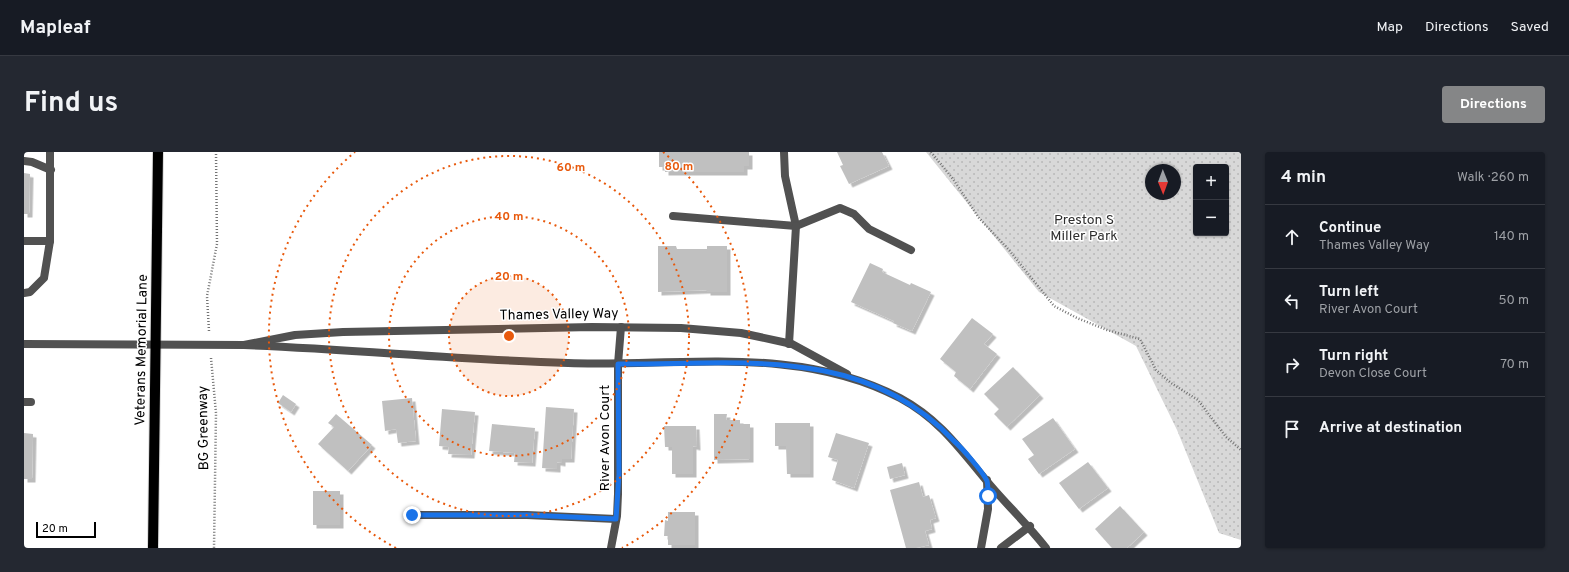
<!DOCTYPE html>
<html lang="en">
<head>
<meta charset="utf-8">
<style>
	:root { --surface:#171b24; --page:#242831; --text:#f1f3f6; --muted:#9ea1a6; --line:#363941; --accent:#858687 }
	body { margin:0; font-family:Overpass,sans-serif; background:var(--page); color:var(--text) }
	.controls { position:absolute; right:12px; top:12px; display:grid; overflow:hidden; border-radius:4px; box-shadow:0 1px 3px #0004 }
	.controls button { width:36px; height:36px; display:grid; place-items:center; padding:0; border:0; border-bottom:1px solid var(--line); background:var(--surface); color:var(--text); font:20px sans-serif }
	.compass { position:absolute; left:1121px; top:12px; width:36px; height:36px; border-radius:50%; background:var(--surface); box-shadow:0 1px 3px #0004; rotate:179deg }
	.scale { position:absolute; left:12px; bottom:10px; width:60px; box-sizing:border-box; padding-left:4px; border:2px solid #000; border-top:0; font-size:11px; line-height:14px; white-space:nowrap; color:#000; -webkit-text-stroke:3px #fff; paint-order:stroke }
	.stop { position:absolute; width:12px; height:12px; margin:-9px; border:3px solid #1a73e8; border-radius:50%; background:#fff }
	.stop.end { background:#1a73e8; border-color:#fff; box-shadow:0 1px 4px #0008 }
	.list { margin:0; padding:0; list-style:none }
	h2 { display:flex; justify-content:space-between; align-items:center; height:52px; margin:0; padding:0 16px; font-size:17px }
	h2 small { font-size:13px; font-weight:400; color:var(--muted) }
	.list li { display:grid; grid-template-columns:26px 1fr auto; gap:12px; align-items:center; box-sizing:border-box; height:64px; padding:0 16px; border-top:1px solid var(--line) }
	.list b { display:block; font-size:15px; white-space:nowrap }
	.list p { margin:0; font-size:13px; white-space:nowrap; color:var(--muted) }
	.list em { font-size:13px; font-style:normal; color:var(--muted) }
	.icon { flex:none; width:22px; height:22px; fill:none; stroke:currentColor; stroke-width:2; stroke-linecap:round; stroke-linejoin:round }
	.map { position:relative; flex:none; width:1217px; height:396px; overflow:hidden; border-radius:4px }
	header { display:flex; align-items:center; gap:24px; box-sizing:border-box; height:56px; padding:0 20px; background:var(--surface); border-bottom:1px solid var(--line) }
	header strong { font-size:19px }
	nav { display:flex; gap:22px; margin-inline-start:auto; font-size:14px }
	.intro { display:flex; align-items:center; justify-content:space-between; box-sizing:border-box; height:96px; padding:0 24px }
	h1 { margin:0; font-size:28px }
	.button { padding:10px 18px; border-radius:4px; background:var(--accent); color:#fff; font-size:14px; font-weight:700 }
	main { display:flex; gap:24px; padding:0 24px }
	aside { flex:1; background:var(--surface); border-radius:4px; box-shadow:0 1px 3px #0004 }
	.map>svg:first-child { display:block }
	.park { fill:url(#park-dots); fill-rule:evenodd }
	.building { fill:#c0c0c0; filter:url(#shadow) }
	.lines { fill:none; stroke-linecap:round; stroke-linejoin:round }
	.primary-casing { stroke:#dbdbdb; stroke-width:12 }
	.path { stroke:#737373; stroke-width:2.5; stroke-dasharray:1 2; stroke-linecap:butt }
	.service { stroke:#515151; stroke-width:8 }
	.minor { stroke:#515151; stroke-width:8 }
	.primary { stroke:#000; stroke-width:10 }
	.route { stroke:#1a73e8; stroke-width:5 }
	.ring { fill:none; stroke:#e8590c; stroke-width:2; stroke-dasharray:2 4 }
	.labels { text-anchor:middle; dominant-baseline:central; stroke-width:3; stroke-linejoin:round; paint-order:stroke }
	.park-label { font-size:14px; fill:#2f2f2f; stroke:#fff }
	.street-label { font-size:14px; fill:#000; stroke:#fff }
	.centre { fill:#e8590c; stroke:#fff; stroke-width:2 }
	.ring-label { font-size:12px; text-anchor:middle; font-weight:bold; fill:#e8590c; stroke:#fff; stroke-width:3; stroke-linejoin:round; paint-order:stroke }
</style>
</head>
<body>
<header>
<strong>Mapleaf</strong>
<nav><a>Map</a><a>Directions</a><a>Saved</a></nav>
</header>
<div class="intro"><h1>Find us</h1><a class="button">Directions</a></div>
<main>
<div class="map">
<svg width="1217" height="396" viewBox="0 0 1217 396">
	<defs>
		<pattern id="park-dots" width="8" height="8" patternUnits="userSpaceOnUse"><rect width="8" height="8" fill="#d8d8d8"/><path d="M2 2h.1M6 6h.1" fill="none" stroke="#b8b8b8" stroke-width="1.8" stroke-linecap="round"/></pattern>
		<filter id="shadow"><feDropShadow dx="3.5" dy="3.5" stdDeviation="0" flood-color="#0004"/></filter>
	</defs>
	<rect width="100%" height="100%" fill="#fff"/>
	<path class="park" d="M902,0H1217V388L1195,381L1153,278L1112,194L1015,140ZM1172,15H1202V81H1172ZM1127,18H1151V42H1127Z"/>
	<g class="building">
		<polygon points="635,0 725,0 725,14 720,14 720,20 641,20 641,15 635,15"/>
		<polygon points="813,0 858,0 865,14 825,32 816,14 819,13"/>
		<polygon points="0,21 6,22 5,62 0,62"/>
		<polygon points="634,94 652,94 653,97 683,97 683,94 703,94 703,140 683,140 683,138 634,140"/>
		<polygon points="846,111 859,117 858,120 886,133 887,131 907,140 888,179 869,171 870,169 827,150"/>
		<polygon points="948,166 969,182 960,192 973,202 946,237 930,224 932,220 916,207"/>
		<polygon points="989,215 1016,243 983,275 970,262 975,257 960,242"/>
		<polygon points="259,243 272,252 267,260 254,251"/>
		<polygon points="388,246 392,289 374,291 372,277 361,279 358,249"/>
		<polygon points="522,255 550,257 547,307 538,307 538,311 533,310 533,317 518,316"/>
		<polygon points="418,257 451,260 447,303 424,302 425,295 415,294"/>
		<polygon points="312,262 348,293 324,319 294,292 310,275 304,271"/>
		<polygon points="690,262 703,262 702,268 716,268 716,272 726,272 726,307 690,308"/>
		<polygon points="1029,266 1051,297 1015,322 1004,307 1010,303 998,287"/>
		<polygon points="751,271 786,271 786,322 763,322 762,294 751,294"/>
		<polygon points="468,272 511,276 508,311 490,310 491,301 465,299"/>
		<polygon points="640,274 672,274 673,295 669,294 669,322 648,322 648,295 641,295"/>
		<polygon points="0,281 9,282 8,327 0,327"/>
		<polygon points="812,281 845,291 830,336 808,328 814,308 804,305"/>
		<polygon points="1064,310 1084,336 1055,357 1035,331"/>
		<polygon points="878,311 881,323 866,327 863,315"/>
		<polygon points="895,330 899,345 905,343 912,366 906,368 908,377 901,379 905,393 892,396 882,396 866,338"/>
		<rect x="289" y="339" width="27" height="34"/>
		<polygon points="1096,354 1120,380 1103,396 1088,396 1071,377"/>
		<polygon points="644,360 671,360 671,393 644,393 644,384 640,384 641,368 644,369"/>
	</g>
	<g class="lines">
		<defs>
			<polyline id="primary" points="129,396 134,0"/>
		</defs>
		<use href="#primary" class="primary-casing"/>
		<g class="path">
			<polyline points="907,0 929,27 955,66 985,98 1030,154 1053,166 1083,178 1116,187 1132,218 1147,231 1174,248 1202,285 1217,298"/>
			<polyline points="185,179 183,144 193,92 192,0"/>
			<polyline points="187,206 192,261 190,396"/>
		</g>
		<g class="service">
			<polyline points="760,0 761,24 772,74"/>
			<polyline points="0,9 8,10 27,18"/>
			<polyline points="649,64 772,74 816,56 830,62 845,77 887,98"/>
			<polyline points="0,89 26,89"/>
			<polyline points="0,141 6,140 20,126 26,89 26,0"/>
			<polyline points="0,250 7,250"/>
		</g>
		<g class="minor">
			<polyline points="0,192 220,193 271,183 319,180 568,175 657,176 717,181 768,192 823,222"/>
			<polyline points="765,192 772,74"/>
			<path d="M220,193C328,197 436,208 544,211C655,215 774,192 876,246C917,268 938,300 967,334C985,355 1005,374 1022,396"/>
			<polyline points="388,363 503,363 592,367"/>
			<polyline points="587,396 593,364 594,342 594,212 597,175"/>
			<polyline points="957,396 964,357 963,328"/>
			<polyline points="977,396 1006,374"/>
		</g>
		<use href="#primary" class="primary"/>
	</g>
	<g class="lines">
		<path class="route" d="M388,363H503L592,367L595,322L594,212C713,213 839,192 930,289C938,296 959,320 963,329C964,333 964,339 964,344"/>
	</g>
	<circle cx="485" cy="184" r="60" fill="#e8590c" fill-opacity=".12"/>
	<g class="ring">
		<circle cx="485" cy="184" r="60"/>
		<circle cx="485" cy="184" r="120"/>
		<circle cx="485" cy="184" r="180"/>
		<path d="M372 396A240 240 0 0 1 331 0M639 0A240 240 0 0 1 598 396"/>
	</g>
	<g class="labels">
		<g class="park-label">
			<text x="1060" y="68">Preston S<tspan x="1060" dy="16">Miller Park</tspan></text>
		</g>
		<g class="street-label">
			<text transform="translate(535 163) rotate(-1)">Thames Valley Way</text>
			<text transform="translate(118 198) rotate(-89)">Veterans Memorial Lane</text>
			<text transform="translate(180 276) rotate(-91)">BG Greenway</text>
			<text transform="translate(581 286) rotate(-90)">River Avon Court</text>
		</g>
	</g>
	<circle cx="485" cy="184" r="6" class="centre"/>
	<g class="ring-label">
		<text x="655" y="18">80 m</text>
		<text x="547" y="19">60 m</text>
		<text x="485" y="68">40 m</text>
		<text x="485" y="128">20 m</text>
	</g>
</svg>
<div class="controls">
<button>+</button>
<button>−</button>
</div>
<svg class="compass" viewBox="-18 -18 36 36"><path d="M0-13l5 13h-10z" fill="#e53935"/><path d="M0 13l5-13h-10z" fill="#9ea1a6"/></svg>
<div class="scale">20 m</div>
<div class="stop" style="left:964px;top:344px"></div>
<div class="stop end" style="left:388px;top:363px"></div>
</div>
<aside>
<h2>4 min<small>Walk · 260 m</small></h2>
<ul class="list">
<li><svg class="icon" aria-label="ahead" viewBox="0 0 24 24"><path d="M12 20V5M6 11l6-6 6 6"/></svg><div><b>Continue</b><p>Thames Valley Way</p></div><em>140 m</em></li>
<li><svg class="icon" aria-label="left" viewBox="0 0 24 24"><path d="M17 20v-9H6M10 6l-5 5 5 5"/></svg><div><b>Turn left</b><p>River Avon Court</p></div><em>50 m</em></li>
<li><svg class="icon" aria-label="right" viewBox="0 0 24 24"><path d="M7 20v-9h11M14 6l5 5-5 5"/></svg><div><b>Turn right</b><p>Devon Close Court</p></div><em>70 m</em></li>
<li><svg class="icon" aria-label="arrive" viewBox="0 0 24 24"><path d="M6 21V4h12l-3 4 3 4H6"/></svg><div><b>Arrive at destination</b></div></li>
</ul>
</aside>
</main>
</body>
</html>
